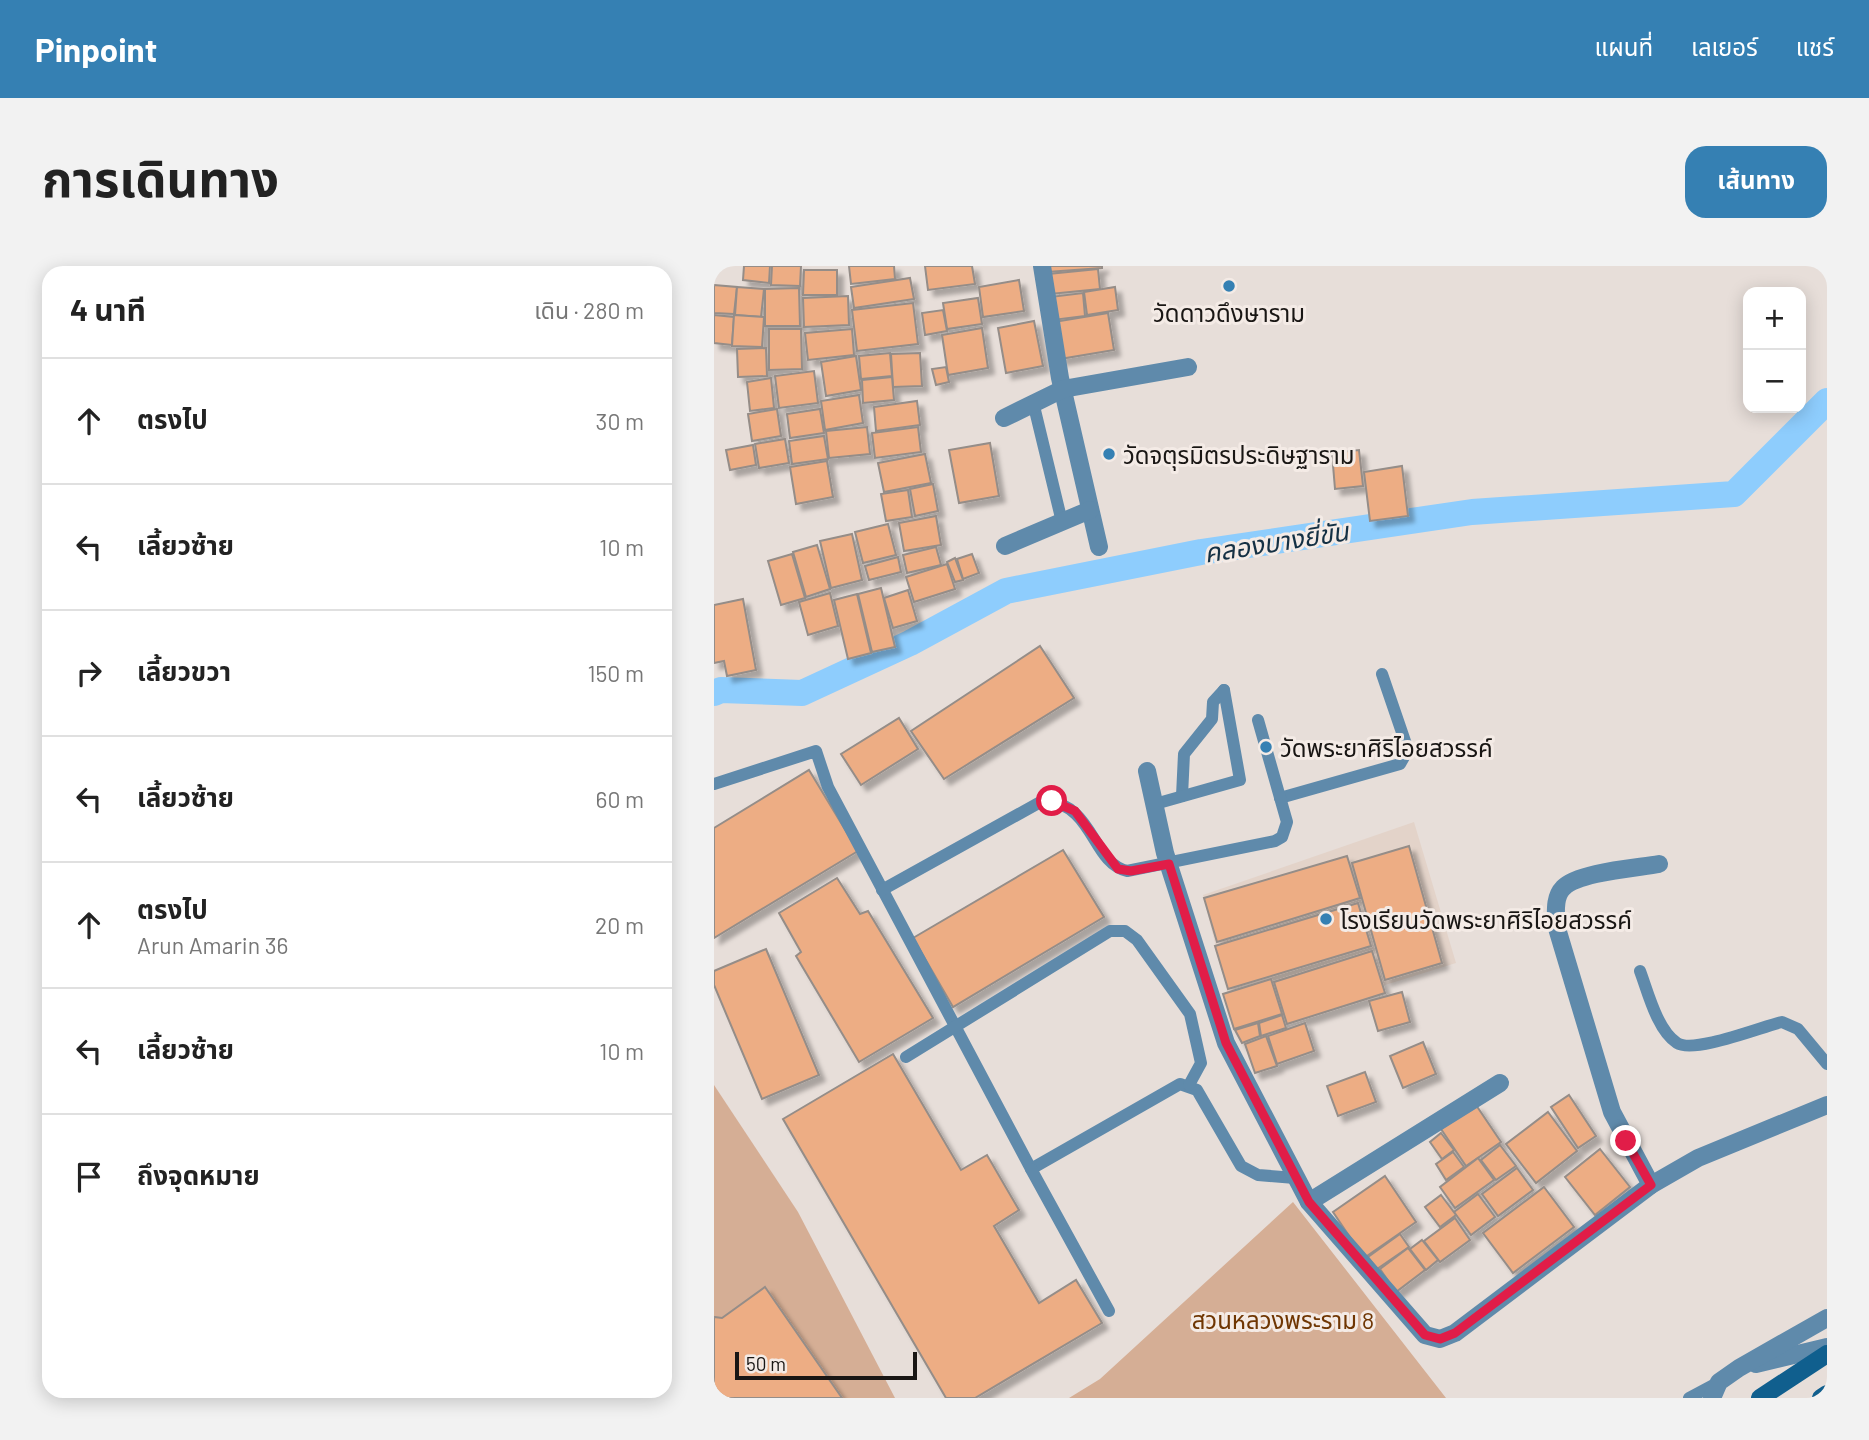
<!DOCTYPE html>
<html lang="th">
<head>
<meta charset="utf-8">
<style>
	:root { --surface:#fff; --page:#f2f2f2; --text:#222; --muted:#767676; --line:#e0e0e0; --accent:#3580b3 }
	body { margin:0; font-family:Barlow,"Noto Sans Thai",sans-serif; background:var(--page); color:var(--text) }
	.controls { position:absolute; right:21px; top:21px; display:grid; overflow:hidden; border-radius:14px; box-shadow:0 4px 18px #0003 }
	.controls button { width:63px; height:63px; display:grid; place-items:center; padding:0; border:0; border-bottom:2px solid var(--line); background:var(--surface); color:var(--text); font:35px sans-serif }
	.scale { position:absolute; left:21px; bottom:18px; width:182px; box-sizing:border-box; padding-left:7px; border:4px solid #191614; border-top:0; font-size:19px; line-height:24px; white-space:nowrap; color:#191614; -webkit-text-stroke:5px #f4ebe6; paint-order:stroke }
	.stop { position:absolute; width:21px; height:21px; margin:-16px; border:5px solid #e11d48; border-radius:50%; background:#fff }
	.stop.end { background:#e11d48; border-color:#fff; box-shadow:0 2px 7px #0008 }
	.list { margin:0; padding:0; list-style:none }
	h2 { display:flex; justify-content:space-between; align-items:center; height:91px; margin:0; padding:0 28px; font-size:30px }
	h2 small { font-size:23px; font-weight:400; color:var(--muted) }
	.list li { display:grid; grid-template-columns:46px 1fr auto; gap:21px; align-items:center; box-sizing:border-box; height:126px; padding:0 28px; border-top:2px solid var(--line) }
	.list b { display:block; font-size:26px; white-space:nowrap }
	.list p { margin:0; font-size:23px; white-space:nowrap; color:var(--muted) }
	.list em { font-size:23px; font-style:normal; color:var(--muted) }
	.icon { flex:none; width:38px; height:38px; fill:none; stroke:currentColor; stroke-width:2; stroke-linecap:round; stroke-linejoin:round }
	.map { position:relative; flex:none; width:1113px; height:1132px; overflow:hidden; border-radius:21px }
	header { display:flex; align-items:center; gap:42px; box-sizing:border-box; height:98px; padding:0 35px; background:var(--accent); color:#fff }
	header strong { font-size:33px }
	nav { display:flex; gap:38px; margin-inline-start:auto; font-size:24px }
	.intro { display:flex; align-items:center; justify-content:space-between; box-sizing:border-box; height:168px; padding:0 42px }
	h1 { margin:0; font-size:49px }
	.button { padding:18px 32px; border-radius:21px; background:var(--accent); color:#fff; font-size:24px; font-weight:700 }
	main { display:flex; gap:42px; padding:0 42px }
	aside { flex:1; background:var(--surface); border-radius:21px; box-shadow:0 4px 18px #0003 }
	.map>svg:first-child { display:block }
	.built { fill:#e3d3c9 }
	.green { fill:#d5ae95 }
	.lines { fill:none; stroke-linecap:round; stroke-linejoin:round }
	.canal { stroke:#8ecdfd; stroke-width:26 }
	.building { fill:#edad84; stroke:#958d88; stroke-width:2; filter:url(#shadow) }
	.service { stroke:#5f8aab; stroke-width:12 }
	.minor { stroke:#5f8aab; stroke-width:18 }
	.tertiary { stroke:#5f8aab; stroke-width:18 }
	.secondary { stroke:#105f8e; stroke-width:18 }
	.route { stroke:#e11d48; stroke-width:9 }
	.poi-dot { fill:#3580b3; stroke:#f4ebe6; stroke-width:2.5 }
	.labels { text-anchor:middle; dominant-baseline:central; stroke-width:6; stroke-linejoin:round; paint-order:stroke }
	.poi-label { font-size:24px; fill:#191614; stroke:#f4ebe6; text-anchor:start }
	.park-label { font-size:24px; fill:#6f3603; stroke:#f4ebe6 }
	.water-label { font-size:26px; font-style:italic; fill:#143044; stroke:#f4ebe6 }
</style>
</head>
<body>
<header>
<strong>Pinpoint</strong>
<nav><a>แผนที่</a><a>เลเยอร์</a><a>แชร์</a></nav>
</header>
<div class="intro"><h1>การเดินทาง</h1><a class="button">เส้นทาง</a></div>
<main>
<aside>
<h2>4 นาที<small>เดิน · 280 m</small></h2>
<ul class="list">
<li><svg class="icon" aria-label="ahead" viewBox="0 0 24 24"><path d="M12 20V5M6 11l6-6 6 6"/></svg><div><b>ตรงไป</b></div><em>30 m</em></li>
<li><svg class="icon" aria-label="left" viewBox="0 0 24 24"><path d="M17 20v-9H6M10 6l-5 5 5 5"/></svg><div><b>เลี้ยวซ้าย</b></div><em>10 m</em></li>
<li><svg class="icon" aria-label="right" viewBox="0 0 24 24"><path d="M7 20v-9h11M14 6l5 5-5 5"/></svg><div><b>เลี้ยวขวา</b></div><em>150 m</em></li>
<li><svg class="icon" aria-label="left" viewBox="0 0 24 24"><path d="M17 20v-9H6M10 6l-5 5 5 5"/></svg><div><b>เลี้ยวซ้าย</b></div><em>60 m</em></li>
<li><svg class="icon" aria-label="ahead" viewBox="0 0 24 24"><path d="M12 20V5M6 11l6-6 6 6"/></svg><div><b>ตรงไป</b><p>Arun Amarin 36</p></div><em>20 m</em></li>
<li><svg class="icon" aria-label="left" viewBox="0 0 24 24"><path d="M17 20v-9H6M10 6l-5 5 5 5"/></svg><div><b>เลี้ยวซ้าย</b></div><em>10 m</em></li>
<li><svg class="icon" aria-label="arrive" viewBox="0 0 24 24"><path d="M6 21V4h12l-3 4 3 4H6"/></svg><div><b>ถึงจุดหมาย</b></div></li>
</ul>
</aside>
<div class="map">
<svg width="1113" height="1132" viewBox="0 0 1113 1132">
	<defs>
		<filter id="shadow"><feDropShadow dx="6" dy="6" stdDeviation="2" flood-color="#0004"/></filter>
	</defs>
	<rect width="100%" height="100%" fill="#e7ded9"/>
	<polygon class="built" points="700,556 742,697 523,765 489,629"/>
	<g class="green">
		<polygon points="0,819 84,946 181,1132 0,1132"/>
		<polygon points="579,936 732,1132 355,1132 386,1113"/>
	</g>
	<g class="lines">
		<polyline class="canal" points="0,427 7,424 88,427 196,377 292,325 487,286 758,246 1020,228 1113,135"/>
	</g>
	<g class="building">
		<polygon points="30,0 56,0 55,17 29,14"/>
		<polygon points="58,0 87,0 86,20 57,19"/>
		<polygon points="135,0 180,0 181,13 137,18"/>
		<polygon points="211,0 258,0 261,18 214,24"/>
		<polygon points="332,0 388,0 388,2 333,6"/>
		<polygon points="384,3 386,23 336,28 334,8"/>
		<polygon points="90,4 123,4 123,29 89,29"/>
		<polygon points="196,12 200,33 140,42 137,21"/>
		<polygon points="305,14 310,45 269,51 265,21"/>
		<polygon points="0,19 23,21 20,48 0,47"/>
		<polygon points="23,21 50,23 47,51 21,49"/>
		<polygon points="401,21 404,44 373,49 370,26"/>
		<polygon points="85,22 86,60 51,60 51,23"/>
		<polygon points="369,27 371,50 339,54 336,31"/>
		<polygon points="134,30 135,59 90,61 89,32"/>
		<polygon points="264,32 268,58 233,63 229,37"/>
		<polygon points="199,37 204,78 143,85 138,44"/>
		<polygon points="229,44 233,65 211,69 208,47"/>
		<polygon points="394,47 400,84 346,93 340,56"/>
		<polygon points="0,49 20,51 18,79 0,77"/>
		<polygon points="20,49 50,51 48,81 18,80"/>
		<polygon points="320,55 329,100 292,107 284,62"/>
		<polygon points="268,62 274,102 234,109 228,69"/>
		<polygon points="55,63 87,63 88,103 55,104"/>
		<polygon points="138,63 140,89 94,94 91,67"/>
		<polygon points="52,82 53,110 24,111 23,83"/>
		<polygon points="176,87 178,110 147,113 145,90"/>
		<polygon points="206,87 208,120 179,121 177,88"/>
		<polygon points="142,90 147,124 112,130 107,96"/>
		<polygon points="232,101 235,116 222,119 218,103"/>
		<polygon points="100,105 104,137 65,142 61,110"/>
		<polygon points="178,111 180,134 149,137 148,114"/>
		<polygon points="57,112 60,142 36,145 33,116"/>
		<polygon points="145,129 149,157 111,164 107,135"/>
		<polygon points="203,135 206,159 162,165 160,141"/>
		<polygon points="63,143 67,170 38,175 34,148"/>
		<polygon points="106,143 110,167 76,172 73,148"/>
		<polygon points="153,161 156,188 115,192 112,165"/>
		<polygon points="204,161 207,186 161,192 158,167"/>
		<polygon points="110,170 114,193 78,198 75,175"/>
		<polygon points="71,173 75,197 45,202 41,178"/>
		<polygon points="276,177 285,230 245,237 235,184"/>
		<polygon points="39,179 42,199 16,204 12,184"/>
		<polygon points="645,184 649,220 621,223 618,187"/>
		<polygon points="211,188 217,217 170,226 164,197"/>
		<polygon points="113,195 119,231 82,238 76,201"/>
		<polygon points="688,200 694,250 656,255 650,206"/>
		<polygon points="219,218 224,245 201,250 196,223"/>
		<polygon points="194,224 198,251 172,255 167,228"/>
		<polygon points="222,250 227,279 190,285 185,257"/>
		<polygon points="174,258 182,289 149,297 141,266"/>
		<polygon points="138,268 148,314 117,322 106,275"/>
		<polygon points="103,279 116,323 92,331 79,286"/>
		<polygon points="222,281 227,299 193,307 189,289"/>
		<polygon points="78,288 91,332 67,339 54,295"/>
		<polygon points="258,288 265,307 249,313 243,293"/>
		<polygon points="184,291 187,306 155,314 151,300"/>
		<polygon points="241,292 249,314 241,316 233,296"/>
		<polygon points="233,298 241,323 200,336 192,311"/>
		<polygon points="167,322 181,381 158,386 144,328"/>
		<polygon points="194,324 203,355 179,362 170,332"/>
		<polygon points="116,327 124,360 94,369 85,336"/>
		<polygon points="143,328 157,387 134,393 120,334"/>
		<polygon points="29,333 42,404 13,410 10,395 0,397 0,339"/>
		<polygon points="326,380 360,432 230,513 197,465"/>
		<polygon points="185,452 204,483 147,519 127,488"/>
		<polygon points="95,504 144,585 0,672 0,562"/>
		<polygon points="695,580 728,697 671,714 638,597"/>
		<polygon points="349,584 390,651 239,741 199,672"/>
		<polygon points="633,590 646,632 503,676 490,632"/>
		<polygon points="123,612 146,648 154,645 219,752 145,796 82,690 87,686 65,647"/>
		<polygon points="644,637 657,680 514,723 501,680"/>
		<polygon points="52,683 105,809 48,833 0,719 0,705"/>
		<polygon points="658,685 671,727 573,758 560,716"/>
		<polygon points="557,713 568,748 520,763 509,728"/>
		<polygon points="688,726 696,756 664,765 655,735"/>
		<polygon points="568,749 572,762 547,770 545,757"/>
		<polygon points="544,757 546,770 528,777 521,764"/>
		<polygon points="591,757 600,785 563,798 554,770"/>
		<polygon points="552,770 563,800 541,807 531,778"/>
		<polygon points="709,776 722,808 689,822 676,790"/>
		<polygon points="179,788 247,904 273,889 305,944 280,960 325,1037 362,1014 388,1057 261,1132 232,1132 69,853"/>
		<polygon points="651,806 662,836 624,850 613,820"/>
		<polygon points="855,829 882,870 864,882 837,841"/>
		<polygon points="762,839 787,876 752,900 727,863"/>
		<polygon points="834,846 863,885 822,917 792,878"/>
		<polygon points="727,867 740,884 728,893 716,876"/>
		<polygon points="786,879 802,900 782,914 767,894"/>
		<polygon points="886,883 916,921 881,949 851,911"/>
		<polygon points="739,886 750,901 732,914 722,898"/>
		<polygon points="764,892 780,914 741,942 726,921"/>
		<polygon points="803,902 819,924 784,950 768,928"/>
		<polygon points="671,910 702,956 650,992 619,946"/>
		<polygon points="830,921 860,961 799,1007 769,967"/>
		<polygon points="764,928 781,951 757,969 740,946"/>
		<polygon points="727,929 742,949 726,961 711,941"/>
		<polygon points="741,952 756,974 726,996 710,975"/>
		<polygon points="686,968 695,981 663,1003 654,991"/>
		<polygon points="708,974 724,994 712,1004 696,983"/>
		<polygon points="694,982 711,1004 682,1026 666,1003"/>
		<polygon points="51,1021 128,1132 0,1132 0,1051 8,1052"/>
	</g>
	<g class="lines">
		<g class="service">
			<polyline points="319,136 348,256"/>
			<polyline points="0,518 102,485 114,521 317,903 466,818 483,824 527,900 544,909 581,912"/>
			<polyline points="468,530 470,488 498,453 499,436 510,424"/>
			<polyline points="566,532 686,498 694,484 668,408"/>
			<polyline points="441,538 526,514 510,424"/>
			<path d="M168,624L330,534C381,539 377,596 413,605L561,575L568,571L573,556L544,454"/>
			<path d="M926,705C934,726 943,764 963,777C980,788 1047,761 1068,756L1084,763L1113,798"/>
			<polyline points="192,791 396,665 411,665 423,674 476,748 487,797 475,819"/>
			<polyline points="317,903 395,1045"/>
			<polyline points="975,1132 1005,1116"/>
		</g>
		<g class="minor">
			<polyline points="328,0 346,112 385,281"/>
			<polyline points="290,152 349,123 474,101"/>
			<polyline points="291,280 376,244"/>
			<polyline points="433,505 451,587 512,777 595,936 711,1069 726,1073 741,1067 937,919 984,892 1113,839"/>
			<path d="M937,919L898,846L842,659C842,647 840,631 849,622C864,606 923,602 945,598"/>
			<polyline points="595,936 786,817"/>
		</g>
		<g class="tertiary">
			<polyline points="1042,1098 1113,1081"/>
			<polyline points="998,1132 1005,1116 1025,1102 1113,1052"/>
		</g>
		<g class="secondary">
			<polyline points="1046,1132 1113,1088"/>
			<polyline points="1107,1132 1113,1128"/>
		</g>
	</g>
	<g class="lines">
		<polyline class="route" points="338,535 361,545 404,603 417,605 455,598 512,777 595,936 711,1069 726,1073 741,1067 937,919 912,875"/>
	</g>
	<g class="poi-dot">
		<circle cx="515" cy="20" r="7"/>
		<circle cx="395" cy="188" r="7"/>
		<circle cx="552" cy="481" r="7"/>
		<circle cx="612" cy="653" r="7"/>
	</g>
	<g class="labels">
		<g class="poi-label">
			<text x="515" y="46" text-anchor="middle">วัดดาวดึงษาราม</text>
			<text x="409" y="188">วัดจตุรมิตรประดิษฐาราม</text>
			<text x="566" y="481">วัดพระยาศิริไอยสวรรค์</text>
			<text x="626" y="653">โรงเรียนวัดพระยาศิริไอยสวรรค์</text>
		</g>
		<g class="park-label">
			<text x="569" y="1053">สวนหลวงพระราม 8</text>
		</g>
		<g class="water-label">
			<text transform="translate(562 275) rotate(-9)">คลองบางยี่ขัน</text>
		</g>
	</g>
</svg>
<div class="controls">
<button>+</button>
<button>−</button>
</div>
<div class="scale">50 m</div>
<div class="stop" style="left:338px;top:535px"></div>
<div class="stop end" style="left:912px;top:875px"></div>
</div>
</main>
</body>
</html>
